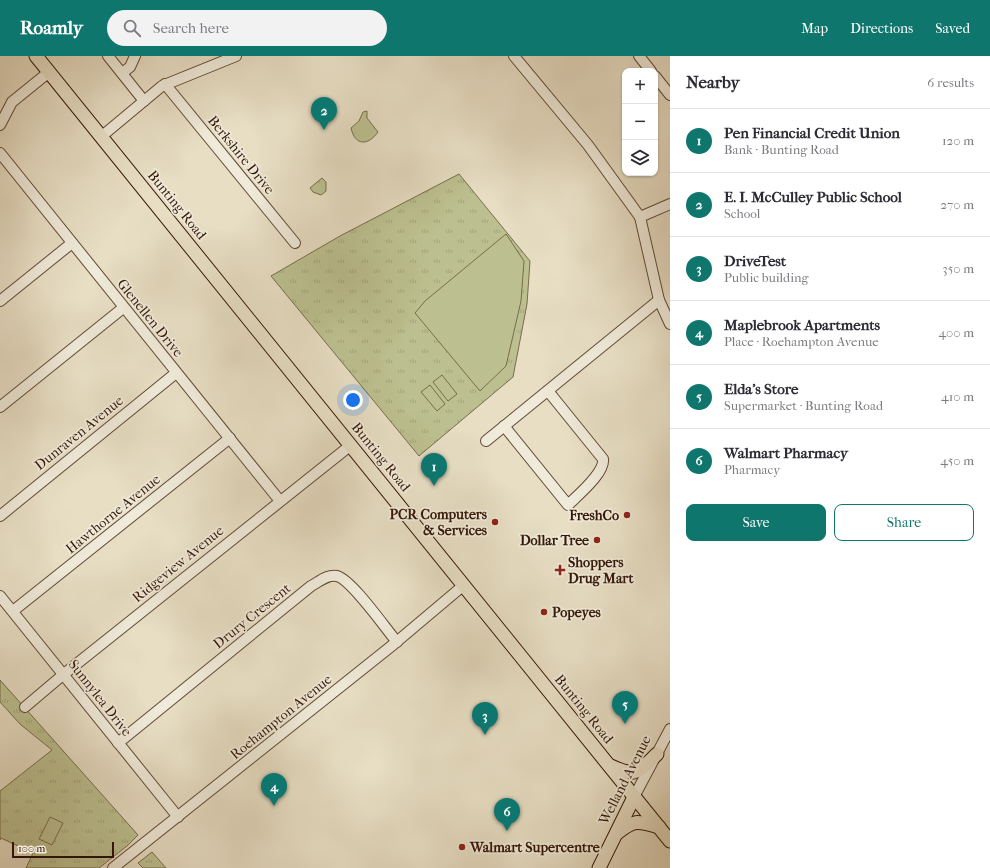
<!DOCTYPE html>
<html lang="en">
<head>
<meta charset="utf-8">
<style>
	:root { --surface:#fff; --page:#f2f2f3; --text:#2b2b33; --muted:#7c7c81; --line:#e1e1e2; --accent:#0f766e }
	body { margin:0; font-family:"IM FELL French Canon",serif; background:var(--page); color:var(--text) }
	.controls { position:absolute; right:12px; top:12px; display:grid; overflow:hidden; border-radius:8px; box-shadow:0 1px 3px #0004 }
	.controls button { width:36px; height:36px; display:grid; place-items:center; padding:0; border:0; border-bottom:1px solid var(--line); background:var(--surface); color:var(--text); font:20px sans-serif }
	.scale { position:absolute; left:12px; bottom:10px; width:102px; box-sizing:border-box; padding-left:4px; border:2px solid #351708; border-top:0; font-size:11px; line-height:14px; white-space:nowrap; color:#351708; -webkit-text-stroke:3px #efead9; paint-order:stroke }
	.you { position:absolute; left:353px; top:344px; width:14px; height:14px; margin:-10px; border:3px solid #fff; border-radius:50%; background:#1a73e8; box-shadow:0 0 0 6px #1a73e833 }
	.badge { display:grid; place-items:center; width:26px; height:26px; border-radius:50%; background:var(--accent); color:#fff; font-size:13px; font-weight:700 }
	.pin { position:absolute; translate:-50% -33px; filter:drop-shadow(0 1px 2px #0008) }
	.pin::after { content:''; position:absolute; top:21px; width:14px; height:12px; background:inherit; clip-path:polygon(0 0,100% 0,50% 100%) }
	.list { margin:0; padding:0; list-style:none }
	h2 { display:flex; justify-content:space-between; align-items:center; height:52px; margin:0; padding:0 16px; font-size:17px }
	h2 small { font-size:13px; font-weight:400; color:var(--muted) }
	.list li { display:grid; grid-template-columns:26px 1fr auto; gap:12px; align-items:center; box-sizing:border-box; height:64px; padding:0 16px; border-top:1px solid var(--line) }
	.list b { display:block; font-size:15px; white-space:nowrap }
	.list p { margin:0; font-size:13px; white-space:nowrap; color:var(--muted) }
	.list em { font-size:13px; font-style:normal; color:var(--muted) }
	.actions { display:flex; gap:8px; padding:12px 16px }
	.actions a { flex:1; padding:9px 0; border:1px solid var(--accent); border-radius:8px; text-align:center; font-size:14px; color:var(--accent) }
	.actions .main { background:var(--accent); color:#fff }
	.icon { flex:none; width:22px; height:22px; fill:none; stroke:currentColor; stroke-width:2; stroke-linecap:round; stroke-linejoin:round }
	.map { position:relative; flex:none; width:670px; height:812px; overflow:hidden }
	header { display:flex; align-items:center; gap:24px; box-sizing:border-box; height:56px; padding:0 20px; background:var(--accent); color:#fff }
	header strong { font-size:19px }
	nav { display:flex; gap:22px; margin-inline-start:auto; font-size:14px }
	.search { width:280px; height:36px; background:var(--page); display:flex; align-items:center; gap:10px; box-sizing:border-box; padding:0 14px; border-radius:22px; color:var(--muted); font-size:15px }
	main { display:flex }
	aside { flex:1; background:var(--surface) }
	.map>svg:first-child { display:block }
	.grass { fill:url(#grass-tufts); stroke:#786c4c }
	.pitch { fill:#bcc090; stroke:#786c4c }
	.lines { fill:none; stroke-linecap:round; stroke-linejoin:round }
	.minor-casing { stroke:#624937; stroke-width:12 }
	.major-casing { stroke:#351708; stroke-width:15 }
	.minor { stroke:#efead9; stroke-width:10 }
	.major { stroke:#e7dec4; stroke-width:13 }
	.poi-dot { fill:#8f2418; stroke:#efead9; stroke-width:1.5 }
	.labels { text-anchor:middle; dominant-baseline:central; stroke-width:3.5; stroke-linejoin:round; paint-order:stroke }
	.street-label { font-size:14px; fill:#351708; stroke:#efead9 }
	.poi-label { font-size:14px; font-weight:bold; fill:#351708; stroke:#efead9; text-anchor:end }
</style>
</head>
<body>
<header>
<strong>Roamly</strong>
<div class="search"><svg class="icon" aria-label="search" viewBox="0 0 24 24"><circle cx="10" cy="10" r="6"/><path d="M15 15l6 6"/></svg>Search here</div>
<nav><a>Map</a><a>Directions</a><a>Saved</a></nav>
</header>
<main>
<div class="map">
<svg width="670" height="812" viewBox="0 0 670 812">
	<defs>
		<pattern id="grass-tufts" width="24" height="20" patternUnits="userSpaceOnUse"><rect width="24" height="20" fill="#bcc090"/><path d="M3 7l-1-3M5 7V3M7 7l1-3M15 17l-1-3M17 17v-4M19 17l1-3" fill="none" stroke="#a2a47b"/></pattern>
	</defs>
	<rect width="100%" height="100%" fill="#e7dec4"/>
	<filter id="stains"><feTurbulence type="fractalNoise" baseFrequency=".005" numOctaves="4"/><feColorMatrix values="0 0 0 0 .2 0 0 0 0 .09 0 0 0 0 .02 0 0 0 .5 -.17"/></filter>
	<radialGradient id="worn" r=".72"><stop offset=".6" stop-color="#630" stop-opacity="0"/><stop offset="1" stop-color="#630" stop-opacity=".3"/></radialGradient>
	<g class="grass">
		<polygon points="459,118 530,205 527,248 513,321 419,400 271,220 340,180"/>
		<polygon points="322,122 326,126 326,135 321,139 313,136 310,132"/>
		<polygon points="0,624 138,779 127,790 99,812 26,812 33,797 1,782 0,784 0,735 52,694 20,668 0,646"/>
		<polygon points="152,796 166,812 143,812 138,807"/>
	</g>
	<g class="pitch">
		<path d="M367,55V62L378,76C368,90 355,90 351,72L359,65L363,56Z"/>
		<polygon points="506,178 524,205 521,245 506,310 480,335 415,257 425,245"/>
		<polygon points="442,319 457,338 448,345 433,326"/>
		<polygon points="430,329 445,348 437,355 421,336"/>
		<polygon points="50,761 63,767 52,789 39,783"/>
	</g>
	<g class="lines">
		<defs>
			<g id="minor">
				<polyline points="108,0 144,45"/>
				<polyline points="514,0 588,89 640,161 659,244 670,268"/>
				<polyline points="639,0 651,15"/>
				<polyline points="122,17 130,11 135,0"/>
				<polyline points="655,20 670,39"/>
				<polyline points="165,28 295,187"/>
				<polyline points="0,69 12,46 49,16"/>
				<polyline points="102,80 162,30 236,0"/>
				<polyline points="0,97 280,445"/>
				<polyline points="640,161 670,148"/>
				<polyline points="0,245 72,187"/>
				<polyline points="0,351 123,252"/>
				<path d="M504,370L568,449C578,439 605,417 603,403L548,335"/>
				<polyline points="486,385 659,244"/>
				<polyline points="0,460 176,317"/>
				<polyline points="0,540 178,761"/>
				<polyline points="13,555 230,382"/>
				<polyline points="25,651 64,618 351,389"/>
				<path d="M118,687L311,530C319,526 327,518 337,520C352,524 385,572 397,586"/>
				<polyline points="634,741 670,673"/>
				<polyline points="113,812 394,588 464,529"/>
			</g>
			<g id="major">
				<polyline points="36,0 670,785"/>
				<path d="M611,710C636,722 638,716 657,698"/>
				<path d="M617,777C635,763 638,765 659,771"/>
				<polyline points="599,812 634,741"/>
			</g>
		</defs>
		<use href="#minor" class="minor-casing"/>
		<use href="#major" class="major-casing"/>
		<use href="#minor" class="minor"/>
		<use href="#major" class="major"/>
	</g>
	<g class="poi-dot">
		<circle cx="627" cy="459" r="4"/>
		<circle cx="495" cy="466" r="4"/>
		<circle cx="597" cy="484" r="4"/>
		<path d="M558 508h4v4h4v4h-4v4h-4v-4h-4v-4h4z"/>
		<circle cx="544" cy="556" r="4"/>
		<circle cx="462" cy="791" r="4"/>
	</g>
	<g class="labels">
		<g class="street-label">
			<text transform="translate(241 99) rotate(51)">Berkshire Drive</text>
			<text transform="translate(177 149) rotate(51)">Bunting Road</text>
			<text transform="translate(150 262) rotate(51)">Glenellen Drive</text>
			<text transform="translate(79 377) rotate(-39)">Dunraven Avenue</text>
			<text transform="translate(381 401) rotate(51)">Bunting Road</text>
			<text transform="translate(113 458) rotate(-39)">Hawthorne Avenue</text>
			<text transform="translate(178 508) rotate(-39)">Ridgeview Avenue</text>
			<text transform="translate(252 560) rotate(-39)">Drury Crescent</text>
			<text transform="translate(100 642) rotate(52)">Sunnylea Drive</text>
			<text transform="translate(584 653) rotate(51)">Bunting Road</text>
			<text transform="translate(281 661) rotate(-39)">Roehampton Avenue</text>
			<text transform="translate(625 724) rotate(-63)">Welland Avenue</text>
		</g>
		<g class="poi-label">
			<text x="487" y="458">PCR Computers<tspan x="487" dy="16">&amp; Services</tspan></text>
			<text x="619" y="459">FreshCo</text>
			<text x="589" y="484">Dollar Tree</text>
			<text x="568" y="506" text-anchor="start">Shoppers<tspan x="568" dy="16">Drug Mart</tspan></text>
			<text x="552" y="556" text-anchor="start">Popeyes</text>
			<text x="470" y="791" text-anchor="start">Walmart Supercentre</text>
		</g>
	</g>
	<rect width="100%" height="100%" filter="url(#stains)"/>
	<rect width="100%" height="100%" fill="url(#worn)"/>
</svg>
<div class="controls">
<button>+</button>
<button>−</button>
<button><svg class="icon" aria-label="layers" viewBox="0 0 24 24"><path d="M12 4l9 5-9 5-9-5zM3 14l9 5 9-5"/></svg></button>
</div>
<div class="scale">100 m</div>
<div class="you"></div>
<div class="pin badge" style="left:434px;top:430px">1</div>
<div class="pin badge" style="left:324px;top:74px">2</div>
<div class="pin badge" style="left:485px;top:679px">3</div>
<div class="pin badge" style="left:274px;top:750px">4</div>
<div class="pin badge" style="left:625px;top:668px">5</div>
<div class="pin badge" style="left:507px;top:775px">6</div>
</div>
<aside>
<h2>Nearby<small>6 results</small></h2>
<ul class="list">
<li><span class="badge">1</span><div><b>Pen Financial Credit Union</b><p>Bank · Bunting Road</p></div><em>120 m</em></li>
<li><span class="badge">2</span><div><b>E. I. McCulley Public School</b><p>School</p></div><em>270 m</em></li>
<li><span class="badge">3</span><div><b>DriveTest</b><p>Public building</p></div><em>350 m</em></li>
<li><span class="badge">4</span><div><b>Maplebrook Apartments</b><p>Place · Roehampton Avenue</p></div><em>400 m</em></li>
<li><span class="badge">5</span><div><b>Elda's Store</b><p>Supermarket · Bunting Road</p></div><em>410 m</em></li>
<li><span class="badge">6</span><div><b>Walmart Pharmacy</b><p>Pharmacy</p></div><em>450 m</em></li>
</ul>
<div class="actions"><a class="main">Save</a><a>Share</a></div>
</aside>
</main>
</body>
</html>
